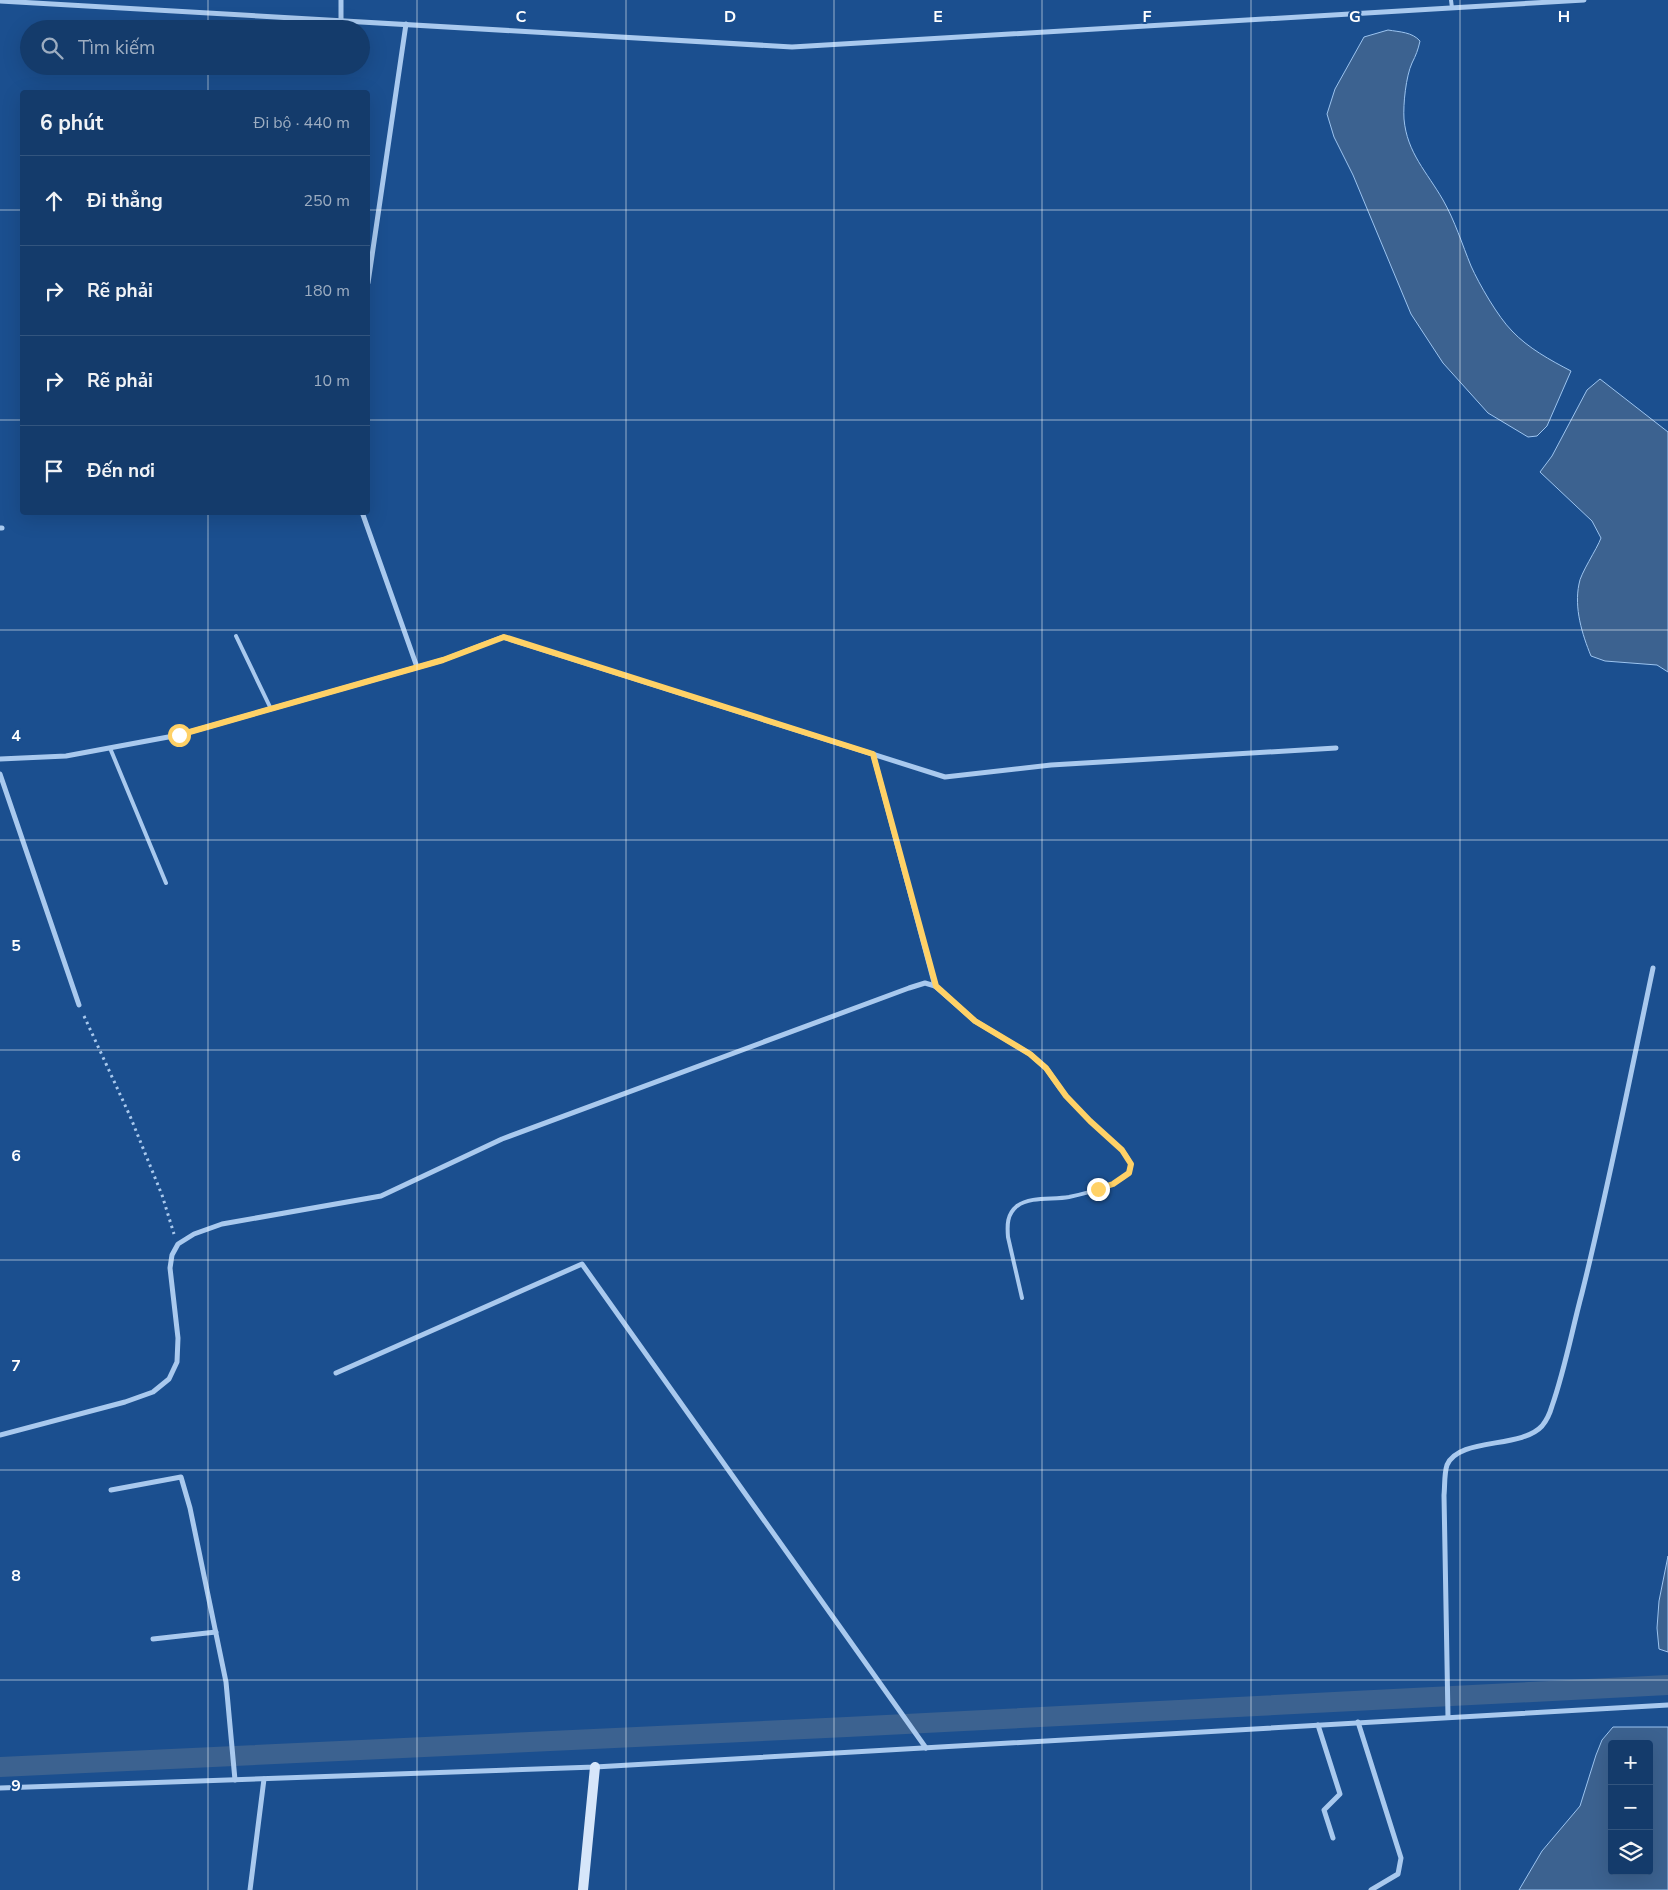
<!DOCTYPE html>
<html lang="vi">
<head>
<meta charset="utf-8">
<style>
	:root { --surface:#143b6b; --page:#214673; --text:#f1f3f6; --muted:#9dadc1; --line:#33557e }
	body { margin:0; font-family:"Nunito Sans",sans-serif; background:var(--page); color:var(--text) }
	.controls { position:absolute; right:15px; bottom:15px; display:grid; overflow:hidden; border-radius:5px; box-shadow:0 5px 20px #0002 }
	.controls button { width:45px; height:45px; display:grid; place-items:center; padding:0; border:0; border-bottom:1px solid var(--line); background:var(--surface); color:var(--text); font:25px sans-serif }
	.stop { position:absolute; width:15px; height:15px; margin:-11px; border:4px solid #ffd166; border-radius:50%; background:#fff }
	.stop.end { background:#ffd166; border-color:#fff; box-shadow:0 1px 5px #0008 }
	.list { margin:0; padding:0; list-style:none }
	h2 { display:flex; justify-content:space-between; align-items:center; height:65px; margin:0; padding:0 20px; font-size:21px }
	h2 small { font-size:16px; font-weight:400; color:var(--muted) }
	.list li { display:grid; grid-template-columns:32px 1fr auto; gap:15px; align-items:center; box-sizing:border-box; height:90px; padding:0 20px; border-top:1px solid var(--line) }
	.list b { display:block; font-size:19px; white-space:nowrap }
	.list em { font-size:16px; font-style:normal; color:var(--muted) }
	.icon { flex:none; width:28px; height:28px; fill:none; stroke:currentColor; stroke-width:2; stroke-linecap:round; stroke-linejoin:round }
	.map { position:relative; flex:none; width:1668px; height:1890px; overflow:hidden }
	.search { position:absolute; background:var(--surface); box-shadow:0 5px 20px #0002; left:20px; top:20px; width:350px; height:55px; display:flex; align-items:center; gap:12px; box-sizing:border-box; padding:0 18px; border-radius:28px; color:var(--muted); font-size:19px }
	.panel { position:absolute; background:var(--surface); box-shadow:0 5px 20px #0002; left:20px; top:90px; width:350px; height:425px; border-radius:5px }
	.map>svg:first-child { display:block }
	.water { fill:#3c6290; stroke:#9cc4f0; fill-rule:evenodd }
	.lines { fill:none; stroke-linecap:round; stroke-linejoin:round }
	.canal { stroke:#3c6290; stroke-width:20 }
	.path { stroke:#a9c9ee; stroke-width:3; stroke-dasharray:2.5 4; stroke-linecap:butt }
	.lane { stroke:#a9c9ee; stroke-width:4 }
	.street { stroke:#a9c9ee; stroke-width:5 }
	.secondary { stroke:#d6e6fa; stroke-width:10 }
	.route { stroke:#ffd166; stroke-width:6 }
	.grid { fill:none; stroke:#fff; stroke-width:1; stroke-opacity:0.55 }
	.grid-label { font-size:16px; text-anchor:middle; font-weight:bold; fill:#fff; stroke:#1b4f8f; stroke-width:4; stroke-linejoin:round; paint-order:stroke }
</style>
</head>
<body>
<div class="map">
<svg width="1668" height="1890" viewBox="0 0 1668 1890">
	<rect width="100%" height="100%" fill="#1b4f8f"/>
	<g class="water">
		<path d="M1388,30C1400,32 1412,32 1420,41C1418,50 1416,55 1412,63C1406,76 1403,104 1404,119C1407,153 1427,172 1443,200C1455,221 1462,244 1471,266C1479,284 1498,317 1512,331C1528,348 1550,360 1571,371L1547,426L1537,436L1528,437L1488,413L1443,363L1411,314L1353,175L1334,137L1327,114L1335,89L1364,37Z"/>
		<path d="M1600,379L1668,432V672L1657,665L1605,661L1591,656C1582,634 1574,608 1579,584C1580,574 1597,549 1601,538L1592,521L1540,472L1552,456L1587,390Z"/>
		<polygon points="1668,1556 1668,1652 1659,1649 1657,1628 1659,1601"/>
		<path d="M1613,1727H1668V1890H1519L1542,1851L1580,1806L1596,1755L1602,1740ZM1612,1744H1649V1871H1612Z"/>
	</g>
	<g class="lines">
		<polyline class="canal" points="0,1767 847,1727 1668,1685"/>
		<polyline class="path" points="84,1016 130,1116 162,1195 174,1234"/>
		<g class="lane">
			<polyline points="1451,0 1452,8"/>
			<polyline points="236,636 271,709"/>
			<polyline points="110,748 166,883"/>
			<path d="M1022,1298L1008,1237C1007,1225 1007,1214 1017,1206C1031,1196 1053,1200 1069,1197C1083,1194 1137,1182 1130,1163C1126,1150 1111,1141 1102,1132C1087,1118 1073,1104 1060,1088"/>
		</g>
		<g class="street">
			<polyline points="0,1 792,47 1584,0"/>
			<polyline points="341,20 341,0"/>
			<polyline points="368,283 406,24"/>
			<polyline points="362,512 417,667"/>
			<polyline points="0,528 2,528"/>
			<polyline points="873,754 935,986"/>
			<polyline points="0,759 66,756 179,735 443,660 503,637 945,777 1051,765 1336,748"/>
			<polyline points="0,774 79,1005"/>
			<polyline points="336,1373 582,1264 926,1748"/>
			<polyline points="0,1435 125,1402 153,1392 169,1379 177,1362 178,1338 170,1268 172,1255 178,1244 194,1234 222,1224 381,1196 502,1139 909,988 925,983 935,986 975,1021 1030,1054 1046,1068 1060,1088"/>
			<polyline points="111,1490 181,1477 190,1508 226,1682 235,1780"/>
			<polyline points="153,1639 216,1632"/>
			<path d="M1448,1717L1444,1495C1445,1486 1444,1474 1447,1465C1459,1437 1521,1449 1542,1426C1547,1420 1550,1413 1552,1406C1565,1369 1572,1330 1582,1293C1609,1185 1630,1077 1653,968"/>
			<polyline points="1358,1722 1401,1858 1398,1874 1371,1890"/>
			<polyline points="1318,1725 1340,1794 1324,1810 1333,1838"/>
			<polyline points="0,1788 595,1767 1668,1705"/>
			<polyline points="250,1890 264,1779"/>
		</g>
		<polyline class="secondary" points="583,1890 595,1767"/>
	</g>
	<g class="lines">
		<polyline class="route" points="179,735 443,660 504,637 873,754 936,986 975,1021 1030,1054 1046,1068 1066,1096 1090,1121 1122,1150 1131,1164 1129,1173 1113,1184 1098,1189"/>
	</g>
	<path class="grid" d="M208,0V29M417,0V1890M626,0V1890M834,0V1890M1042,0V1890M1251,0V1890M1460,0V1890M208,66V92M0,210H22M368,210H1668M0,420H22M368,420H1668M208,512V1890M0,630H1668M0,840H1668M0,1050H1668M0,1260H1668M0,1470H1668M0,1680H1668"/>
	<g class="grid-label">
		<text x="521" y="22">C</text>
		<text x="730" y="22">D</text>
		<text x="938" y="22">E</text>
		<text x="1147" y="22">F</text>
		<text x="1355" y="22">G</text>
		<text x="1564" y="22">H</text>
		<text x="16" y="741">4</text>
		<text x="16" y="951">5</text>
		<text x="16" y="1161">6</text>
		<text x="16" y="1371">7</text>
		<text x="16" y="1581">8</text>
		<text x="16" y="1791">9</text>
	</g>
</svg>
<div class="controls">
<button>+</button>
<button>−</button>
<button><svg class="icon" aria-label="layers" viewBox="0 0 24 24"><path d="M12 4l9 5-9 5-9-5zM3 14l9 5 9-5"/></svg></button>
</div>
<div class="stop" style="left:179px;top:735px"></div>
<div class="stop end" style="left:1098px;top:1189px"></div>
<div class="search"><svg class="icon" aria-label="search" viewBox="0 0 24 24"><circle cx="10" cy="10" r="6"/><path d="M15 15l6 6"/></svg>Tìm kiếm</div>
<section class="panel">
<h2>6 phút<small>Đi bộ · 440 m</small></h2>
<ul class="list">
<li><svg class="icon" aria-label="ahead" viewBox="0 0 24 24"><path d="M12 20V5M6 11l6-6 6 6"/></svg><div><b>Đi thẳng</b></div><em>250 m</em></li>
<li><svg class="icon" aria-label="right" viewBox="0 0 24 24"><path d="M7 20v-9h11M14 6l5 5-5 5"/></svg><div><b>Rẽ phải</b></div><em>180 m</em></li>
<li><svg class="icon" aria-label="right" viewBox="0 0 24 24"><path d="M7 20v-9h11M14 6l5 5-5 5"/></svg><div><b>Rẽ phải</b></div><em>10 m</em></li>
<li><svg class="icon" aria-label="arrive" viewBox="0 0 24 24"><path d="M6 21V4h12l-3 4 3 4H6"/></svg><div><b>Đến nơi</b></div></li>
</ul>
</section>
</div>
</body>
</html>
